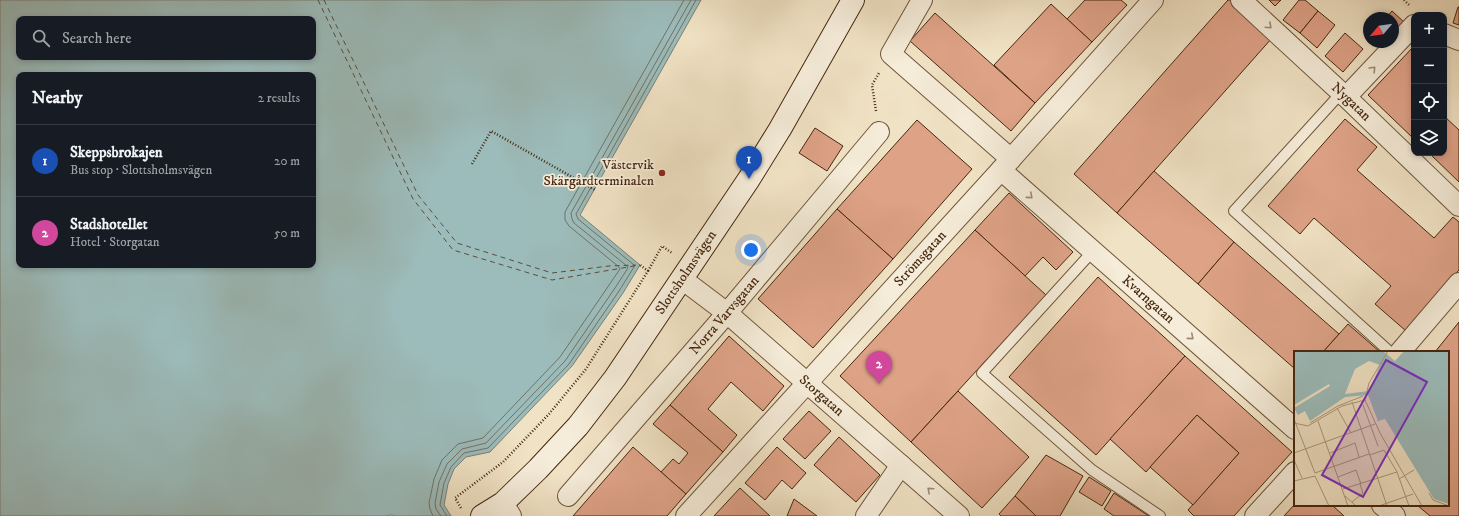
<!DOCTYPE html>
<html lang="en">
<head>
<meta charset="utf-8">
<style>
	:root { --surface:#171b24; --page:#242831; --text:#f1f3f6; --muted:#9ea1a6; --line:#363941; --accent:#d93025 }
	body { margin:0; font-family:"IM FELL DW Pica",serif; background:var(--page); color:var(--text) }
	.controls { position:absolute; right:12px; top:12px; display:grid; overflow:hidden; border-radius:8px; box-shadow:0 2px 6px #0003 }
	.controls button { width:36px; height:36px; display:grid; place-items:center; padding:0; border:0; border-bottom:1px solid var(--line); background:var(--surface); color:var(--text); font:20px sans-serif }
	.compass { position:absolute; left:1363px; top:12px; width:36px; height:36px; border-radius:50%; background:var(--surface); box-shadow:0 2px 6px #0003; rotate:241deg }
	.you { position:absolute; left:751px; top:250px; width:14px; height:14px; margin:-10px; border:3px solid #fff; border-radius:50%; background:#1a73e8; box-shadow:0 0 0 6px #1a73e833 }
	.badge { display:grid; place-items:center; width:26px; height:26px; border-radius:50%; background:var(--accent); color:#fff; font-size:13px; font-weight:700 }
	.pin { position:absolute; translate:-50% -33px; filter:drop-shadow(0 1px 2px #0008) }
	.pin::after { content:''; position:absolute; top:21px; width:14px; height:12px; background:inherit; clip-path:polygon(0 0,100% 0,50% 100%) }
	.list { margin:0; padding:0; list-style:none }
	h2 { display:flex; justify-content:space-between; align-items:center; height:52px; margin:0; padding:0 16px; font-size:17px }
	h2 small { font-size:13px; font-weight:400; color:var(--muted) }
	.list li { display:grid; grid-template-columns:26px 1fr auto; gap:12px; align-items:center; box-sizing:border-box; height:72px; padding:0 16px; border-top:1px solid var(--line) }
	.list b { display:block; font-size:15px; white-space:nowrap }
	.list p { margin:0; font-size:13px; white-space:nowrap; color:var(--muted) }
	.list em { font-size:13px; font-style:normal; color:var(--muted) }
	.icon { flex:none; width:22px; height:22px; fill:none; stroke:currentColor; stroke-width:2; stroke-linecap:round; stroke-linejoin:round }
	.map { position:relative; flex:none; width:1459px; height:516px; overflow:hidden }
	.search { position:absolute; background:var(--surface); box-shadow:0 2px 6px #0003; left:16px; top:16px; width:300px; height:44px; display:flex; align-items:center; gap:10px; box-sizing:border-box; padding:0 14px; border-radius:8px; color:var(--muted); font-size:15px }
	.panel { position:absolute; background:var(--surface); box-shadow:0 2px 6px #0003; left:16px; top:72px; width:300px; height:196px; border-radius:8px }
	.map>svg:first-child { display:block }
	.water { fill:#9cbcbb; stroke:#7a8076; fill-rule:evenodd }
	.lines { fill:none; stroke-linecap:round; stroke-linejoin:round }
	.shore { stroke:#717265; stroke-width:1 }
	.ferry { stroke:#5c4c3a; stroke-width:1; stroke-dasharray:5 4; stroke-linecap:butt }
	.building { fill:#dea287; stroke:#46270f }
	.lane-casing { stroke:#70563c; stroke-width:12 }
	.street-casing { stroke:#70563c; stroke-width:22 }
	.secondary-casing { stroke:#46270f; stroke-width:24 }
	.path { stroke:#46270f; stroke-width:2.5; stroke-dasharray:1 2; stroke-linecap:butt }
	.lane { stroke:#f5ecd9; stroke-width:10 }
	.street { stroke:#f5ecd9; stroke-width:20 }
	.secondary { stroke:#f5ecd9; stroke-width:22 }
	.oneway { stroke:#9e8a74 }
	.poi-dot { fill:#8f2418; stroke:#f5ecd9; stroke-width:1.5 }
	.labels { text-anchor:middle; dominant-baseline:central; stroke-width:3.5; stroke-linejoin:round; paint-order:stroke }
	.street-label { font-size:14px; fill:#46270f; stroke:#f5ecd9 }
	.poi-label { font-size:14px; fill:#46270f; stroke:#f5ecd9; text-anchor:end }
	.inset-river { fill:none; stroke:#9cbcbb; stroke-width:2 }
	.inset-road { fill:none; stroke:#ac977c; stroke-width:1 }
	.view { fill:#7b2cbf; fill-opacity:0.15; stroke:#7b2cbf; stroke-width:2 }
	.inset-edge { fill:none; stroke:#46270f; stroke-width:2 }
</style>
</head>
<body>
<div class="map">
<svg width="1459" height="516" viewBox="0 0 1459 516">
	<rect width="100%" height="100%" fill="#f0e2c4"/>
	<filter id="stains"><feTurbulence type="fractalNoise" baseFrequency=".005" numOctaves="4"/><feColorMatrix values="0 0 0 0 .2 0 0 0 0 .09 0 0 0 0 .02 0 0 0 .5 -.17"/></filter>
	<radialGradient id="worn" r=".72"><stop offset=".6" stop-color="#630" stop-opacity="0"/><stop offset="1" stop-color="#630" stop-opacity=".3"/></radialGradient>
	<path class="water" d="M0,0H701L580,215L640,265L623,293L572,366L490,452L466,457L454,469L448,484L444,505L451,516H396L391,515L385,516H0ZM19,19H313V57H19ZM19,75H313V265H19Z"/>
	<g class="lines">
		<g class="shore">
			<polyline points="433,516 430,509 429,503 434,479 442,460 458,444 483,438 560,357 620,269 619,267 569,226 565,220 565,212 684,0"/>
			<polyline points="441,516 436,509 435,503 439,482 447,464 462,449 486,443 565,361 615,288 628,268 627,266 574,223 572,219 571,213 691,0"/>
			<polyline points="447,516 440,505 444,483 451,467 464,453 488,448 569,364 619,291 634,267 634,265 578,219 576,214 696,0"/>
		</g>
		<g class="ferry">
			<polyline points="318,0 413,199 453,250 552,280 640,265"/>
			<polyline points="324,0 418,195 457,243 552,273 609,266 636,265"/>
		</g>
	</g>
	<g class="building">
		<polygon points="1085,0 1121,0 1127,5 1092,42 1067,19"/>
		<polygon points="1228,0 1230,0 1272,38 1117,213 1074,174"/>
		<polygon points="1269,0 1281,0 1275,6"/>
		<polygon points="1299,0 1305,0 1318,11 1300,33 1283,20"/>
		<polygon points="1051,4 1092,42 1035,103 994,65"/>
		<polygon points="1458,7 1459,7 1459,25 1453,23"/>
		<polygon points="1318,11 1335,25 1317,48 1300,33"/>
		<polygon points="1392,11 1406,24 1393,38 1393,18 1386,18"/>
		<polygon points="935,13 1035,103 1011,131 910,41"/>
		<polygon points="1345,33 1363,49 1343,72 1325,56"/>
		<polygon points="1414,46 1414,84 1412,86 1414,88 1414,139 1368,95"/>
		<polygon points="1444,116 1459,130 1459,182 1429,153 1444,153"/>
		<polygon points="1345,119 1377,147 1357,170 1434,238 1453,217 1459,222 1459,270 1406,331 1375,304 1391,286 1314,218 1300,234 1268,206"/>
		<polygon points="917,120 972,169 893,259 837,209"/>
		<polygon points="815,128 843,146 827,171 799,153"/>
		<polygon points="1154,171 1234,242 1198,284 1117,213"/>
		<polygon points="1009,193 1073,252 1056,270 1043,257 1025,276 975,230"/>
		<polygon points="837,209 893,259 813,348 758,299"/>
		<polygon points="975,230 1046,295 911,442 840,376"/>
		<polygon points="1234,242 1339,334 1323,352 1295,352 1295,369 1198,284"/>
		<polygon points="1098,277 1185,356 1096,455 1009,377"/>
		<polygon points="1459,322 1459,516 1430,516 1417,505 1448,505 1448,352 1435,352"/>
		<polygon points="1348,324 1380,352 1323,352"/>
		<polygon points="729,336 784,386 763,411 731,382 708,409 737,435 723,452 670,405"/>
		<polygon points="1185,356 1292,452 1234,516 1194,516 1188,510 1239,453 1197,415 1146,472 1110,439"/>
		<polygon points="958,391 1029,457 982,508 911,442"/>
		<polygon points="670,405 723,452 686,494 661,472 673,459 679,464 688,453 653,424"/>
		<polygon points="809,411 831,431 805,459 783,439"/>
		<polygon points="1197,415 1239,453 1193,505 1150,467"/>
		<polygon points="839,437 880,475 856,502 814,465"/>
		<polygon points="633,447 686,494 667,516 573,516"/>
		<polygon points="777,447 806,473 792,489 782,480 765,500 745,483"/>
		<polygon points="1046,455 1083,476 1060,516 1036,516 1015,496"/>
		<polygon points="1089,477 1111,491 1102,506 1079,492"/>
		<polygon points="740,488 770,516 714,516"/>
		<polygon points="1114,493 1149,516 1114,516 1104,509"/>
		<polygon points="1015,496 1036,516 1001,516 999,514"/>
		<polygon points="794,499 817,516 787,516"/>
		<polygon points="1295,504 1295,505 1332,505 1344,516 1284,516"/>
	</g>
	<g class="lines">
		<defs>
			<g id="lane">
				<polyline points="1341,93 1234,211 1390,352"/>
				<polyline points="1093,251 982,373 1092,470 1160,516"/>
			</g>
			<g id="street">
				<polyline points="922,0 891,54 1011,159"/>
				<path id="s1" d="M1241,0L1346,97L1459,206"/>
				<polyline points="1444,34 1459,40"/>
				<polyline points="1346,97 1414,25"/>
				<path id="s2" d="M1001,170L1295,429"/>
				<path id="s3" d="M682,279L727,313L959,516"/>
				<polyline points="1400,352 1459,283"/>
				<path id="s4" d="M568,496L727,313L879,132"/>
				<polyline points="503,503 511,516"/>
				<polyline points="1382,505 1395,516"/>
				<path id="s5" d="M686,516L1001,170L1153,0"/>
				<polyline points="866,516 901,465"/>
				<polyline points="1255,516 1295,472"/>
			</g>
			<g id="secondary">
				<path id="s6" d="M482,516L503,503L538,469L578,426L615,378L749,179L780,129L853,0"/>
			</g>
		</defs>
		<use href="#lane" class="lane-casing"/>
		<use href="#street" class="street-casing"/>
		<use href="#secondary" class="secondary-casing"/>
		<g class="path">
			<polyline points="1404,0 1409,5"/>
			<polyline points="876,111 872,85 879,73"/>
			<polyline points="472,164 491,131 595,190"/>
			<polyline points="648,271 662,246 672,253"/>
			<polyline points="461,508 455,498 503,462 549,414 586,369 648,271 640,265"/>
		</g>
		<use href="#lane" class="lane"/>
		<use href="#street" class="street"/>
		<use href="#secondary" class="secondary"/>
	</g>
	<defs><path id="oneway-chevron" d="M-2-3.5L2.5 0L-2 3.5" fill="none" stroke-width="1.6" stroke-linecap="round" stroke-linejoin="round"/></defs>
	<g class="oneway">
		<use href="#oneway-chevron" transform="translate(1269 26) rotate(43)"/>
		<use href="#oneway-chevron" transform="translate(1373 69) rotate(-46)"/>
		<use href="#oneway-chevron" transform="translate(1030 196) rotate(41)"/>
		<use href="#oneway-chevron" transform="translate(1191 337) rotate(41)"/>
		<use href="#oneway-chevron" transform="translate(930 490) rotate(-138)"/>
	</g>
	<circle class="poi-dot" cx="662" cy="173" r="4"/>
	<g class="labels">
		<g class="street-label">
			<text stroke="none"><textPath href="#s1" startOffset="150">Nygatan</textPath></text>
			<text stroke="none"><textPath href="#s5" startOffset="348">Strömsgatan</textPath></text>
			<text stroke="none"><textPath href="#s6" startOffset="320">Slottsholmsvägen</textPath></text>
			<text stroke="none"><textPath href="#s2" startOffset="196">Kvarngatan</textPath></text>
			<text stroke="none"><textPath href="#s4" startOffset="239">Norra Varvsgatan</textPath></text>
			<text stroke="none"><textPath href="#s3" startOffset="182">Storgatan</textPath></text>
		</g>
		<g class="poi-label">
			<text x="654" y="165">Västervik<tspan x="654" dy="16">Skärgårdterminalen</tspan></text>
		</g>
	</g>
	<g transform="translate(1294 351)">
		<rect width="155" height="155" fill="#f0e2c4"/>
		<path d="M0,0H89L101,10L110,0H155V153L140,148L91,68L84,70L74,44L51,46L16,70L11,60L4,64L0,57ZM75,10L86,14L75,40L51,43L61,18Z" fill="#9cbcbb" fill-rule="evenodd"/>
		<path d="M35,33L36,35L0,57V54Z" fill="#f0e2c4"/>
		<path class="inset-river" d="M84,70L93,56L155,58"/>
		<path class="inset-road" d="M94,0L75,32L71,49L86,82L128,155M58,51L93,155M69,54L84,95M43,57L57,82M0,68L21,122M24,70L54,155M0,72L14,75L48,55L71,49M16,72L44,55L69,45M0,102L81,73M36,102L61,92L65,106M76,104L90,99L103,121L115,155M0,109L8,127M21,122L75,103M21,125L35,155M44,126L62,119L67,133M105,128L120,119M0,130L21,125M49,138L103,121M135,142L139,149L155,155M51,145L62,155M58,151L69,142L66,133M85,155L119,143"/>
		<path class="view" d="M92,9L133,31L69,146L28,124Z"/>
		<rect width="155" height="155" class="inset-edge"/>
	</g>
	<rect width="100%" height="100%" filter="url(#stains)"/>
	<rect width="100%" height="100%" fill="url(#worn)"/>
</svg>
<div class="controls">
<button>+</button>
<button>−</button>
<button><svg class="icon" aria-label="locate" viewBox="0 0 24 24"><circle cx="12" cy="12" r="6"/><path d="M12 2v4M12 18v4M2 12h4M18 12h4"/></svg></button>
<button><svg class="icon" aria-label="layers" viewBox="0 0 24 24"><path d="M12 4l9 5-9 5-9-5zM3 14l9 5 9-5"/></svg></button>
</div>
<svg class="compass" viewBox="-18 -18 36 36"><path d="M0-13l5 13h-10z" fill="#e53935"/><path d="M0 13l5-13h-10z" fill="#9ea1a6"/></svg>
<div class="you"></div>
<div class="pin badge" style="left:749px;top:179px;background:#1a4fb4">1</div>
<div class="pin badge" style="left:879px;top:384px;background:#d1479c">2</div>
<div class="search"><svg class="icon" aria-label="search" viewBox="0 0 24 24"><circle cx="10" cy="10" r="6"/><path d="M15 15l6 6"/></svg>Search here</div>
<section class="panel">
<h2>Nearby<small>2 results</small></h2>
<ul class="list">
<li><span class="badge" style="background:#1a4fb4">1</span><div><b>Skeppsbrokajen</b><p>Bus stop · Slottsholmsvägen</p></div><em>20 m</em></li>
<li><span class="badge" style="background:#d1479c">2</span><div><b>Stadshotellet</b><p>Hotel · Storgatan</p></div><em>50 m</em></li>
</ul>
</section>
</div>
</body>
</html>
